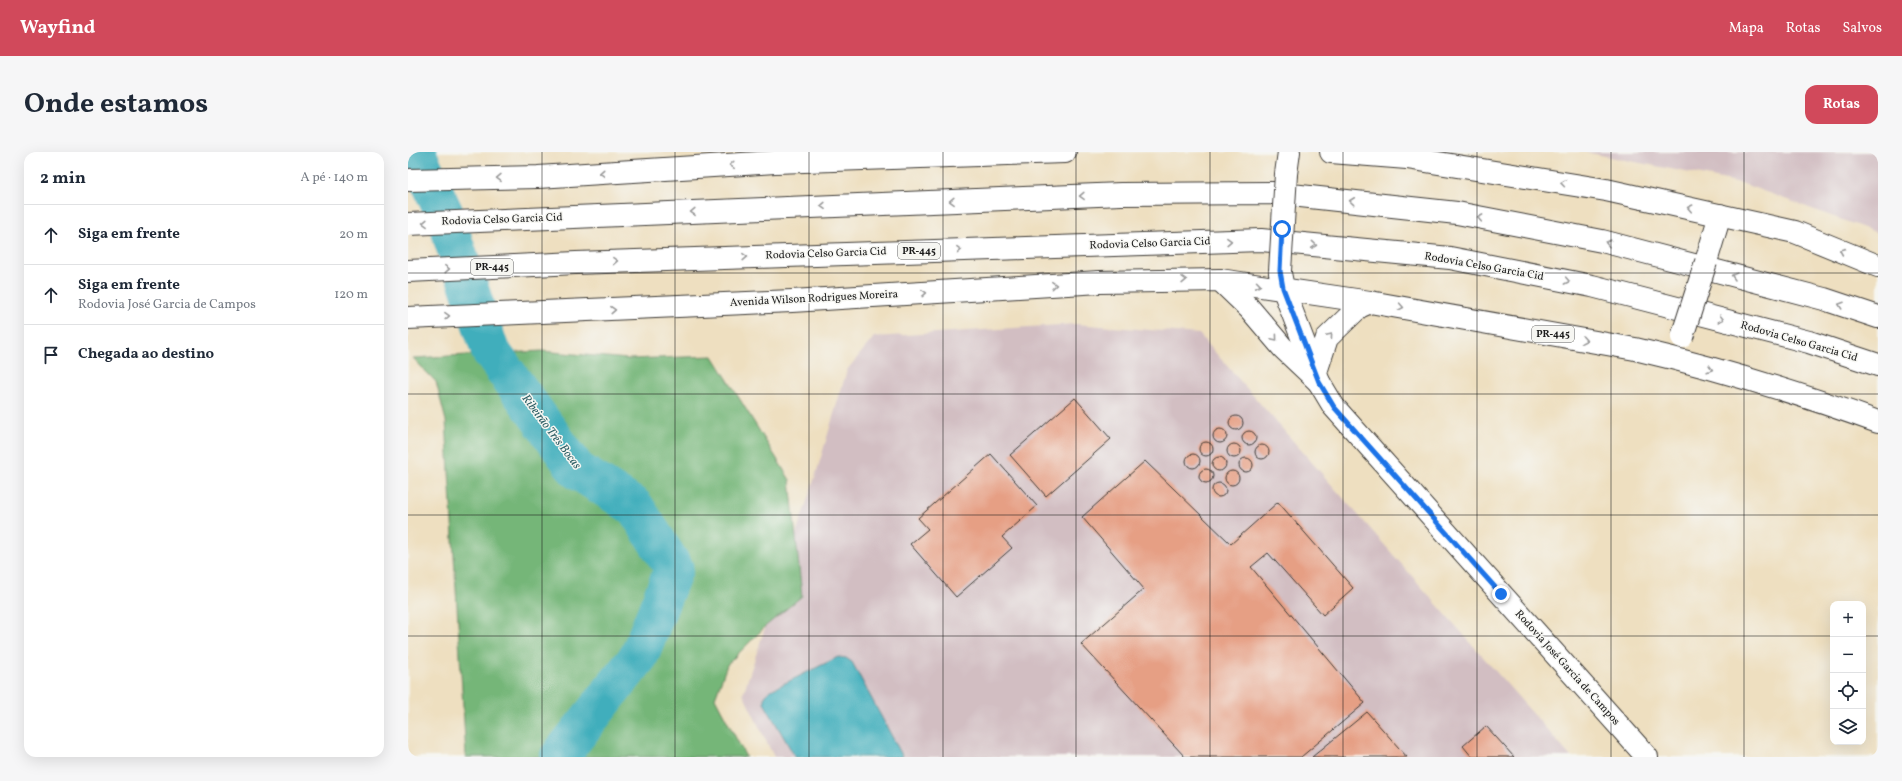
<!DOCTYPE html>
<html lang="pt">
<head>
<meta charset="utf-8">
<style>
	:root { --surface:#fff; --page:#f6f6f7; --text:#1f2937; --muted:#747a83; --line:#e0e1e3; --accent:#d1495b }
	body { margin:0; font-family:Vollkorn,serif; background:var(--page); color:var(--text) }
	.controls { position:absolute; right:12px; bottom:12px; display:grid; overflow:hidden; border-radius:8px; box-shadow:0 4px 16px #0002 }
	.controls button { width:36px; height:36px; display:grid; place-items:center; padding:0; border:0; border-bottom:1px solid var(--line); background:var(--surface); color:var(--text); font:20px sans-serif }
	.stop { position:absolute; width:12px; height:12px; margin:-9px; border:3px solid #1a73e8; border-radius:50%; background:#fff }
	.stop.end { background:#1a73e8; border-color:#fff; box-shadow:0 1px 4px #0008 }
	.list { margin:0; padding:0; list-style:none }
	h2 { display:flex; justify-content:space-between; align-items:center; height:52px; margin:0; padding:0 16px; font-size:17px }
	h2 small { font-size:13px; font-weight:400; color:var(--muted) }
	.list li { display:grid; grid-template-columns:26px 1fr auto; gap:12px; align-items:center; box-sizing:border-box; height:60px; padding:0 16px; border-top:1px solid var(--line) }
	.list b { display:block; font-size:15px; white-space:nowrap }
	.list p { margin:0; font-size:13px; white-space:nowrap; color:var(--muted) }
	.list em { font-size:13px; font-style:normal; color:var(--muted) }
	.icon { flex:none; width:22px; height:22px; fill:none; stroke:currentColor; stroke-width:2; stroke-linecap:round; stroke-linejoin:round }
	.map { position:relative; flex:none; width:1470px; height:605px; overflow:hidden; border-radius:12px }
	header { display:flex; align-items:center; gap:24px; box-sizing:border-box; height:56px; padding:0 20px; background:var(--accent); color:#fff }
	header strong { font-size:19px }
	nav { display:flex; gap:22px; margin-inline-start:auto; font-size:14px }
	.intro { display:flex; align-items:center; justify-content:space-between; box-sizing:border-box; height:96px; padding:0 24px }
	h1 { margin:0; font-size:28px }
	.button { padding:10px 18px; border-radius:12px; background:var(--accent); color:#fff; font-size:14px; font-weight:700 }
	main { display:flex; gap:24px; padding:0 24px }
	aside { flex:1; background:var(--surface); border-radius:12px; box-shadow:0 4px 16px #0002 }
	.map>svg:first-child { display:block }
	.industrial { fill:#d2bec2 }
	.forest { fill:#75b678; stroke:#48694a }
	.water { fill:#3faebc; stroke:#2e656c }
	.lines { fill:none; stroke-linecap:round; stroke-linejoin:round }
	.river { stroke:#3faebc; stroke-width:39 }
	.building { fill:#e69f84 }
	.secondary-casing { stroke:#3c3935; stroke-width:24 }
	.highway-casing { stroke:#3c3935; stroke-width:24 }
	.secondary { stroke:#fff; stroke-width:22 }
	.highway { stroke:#fff; stroke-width:22 }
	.secondary-bridge-casing { stroke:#3c3935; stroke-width:24; stroke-linecap:butt }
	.highway-bridge-casing { stroke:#3c3935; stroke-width:24; stroke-linecap:butt }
	.secondary-bridge { stroke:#fff; stroke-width:22 }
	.highway-bridge { stroke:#fff; stroke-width:22 }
	.oneway { stroke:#999 }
	.route { stroke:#1a73e8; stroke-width:5 }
	.grid { fill:none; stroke:#1c1c1c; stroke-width:1; stroke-opacity:0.55 }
	.labels { text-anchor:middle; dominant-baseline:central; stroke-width:3; stroke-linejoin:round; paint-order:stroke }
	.shield { fill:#f6f6f2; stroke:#5d5d5c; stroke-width:1 }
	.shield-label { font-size:10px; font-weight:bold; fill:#1c1c1c }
	.street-label { font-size:11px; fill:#1c1c1c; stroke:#f6f6f2 }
	.water-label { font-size:12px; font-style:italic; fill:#2c5e64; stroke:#f6f6f2 }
</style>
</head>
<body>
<header>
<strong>Wayfind</strong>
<nav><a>Mapa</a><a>Rotas</a><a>Salvos</a></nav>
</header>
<div class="intro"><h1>Onde estamos</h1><a class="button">Rotas</a></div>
<main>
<aside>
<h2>2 min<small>A pé · 140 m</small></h2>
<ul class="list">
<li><svg class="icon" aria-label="ahead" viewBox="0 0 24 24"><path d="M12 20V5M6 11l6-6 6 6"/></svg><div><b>Siga em frente</b></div><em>20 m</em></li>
<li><svg class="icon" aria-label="ahead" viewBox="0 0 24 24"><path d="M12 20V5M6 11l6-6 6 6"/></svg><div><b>Siga em frente</b><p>Rodovia José Garcia de Campos</p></div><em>120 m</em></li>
<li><svg class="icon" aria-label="arrive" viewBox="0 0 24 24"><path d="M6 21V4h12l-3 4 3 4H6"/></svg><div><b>Chegada ao destino</b></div></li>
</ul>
</aside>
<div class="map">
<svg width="1470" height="605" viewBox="0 0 1470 605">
	<rect width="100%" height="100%" fill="#f6f6f2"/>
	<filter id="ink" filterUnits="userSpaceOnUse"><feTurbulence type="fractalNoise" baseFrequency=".025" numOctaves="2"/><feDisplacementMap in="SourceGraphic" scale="8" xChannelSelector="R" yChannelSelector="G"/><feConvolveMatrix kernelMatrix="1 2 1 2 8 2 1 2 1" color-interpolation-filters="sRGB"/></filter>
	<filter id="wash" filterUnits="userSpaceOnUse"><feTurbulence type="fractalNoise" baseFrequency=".012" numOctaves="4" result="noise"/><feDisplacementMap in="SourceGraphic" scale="16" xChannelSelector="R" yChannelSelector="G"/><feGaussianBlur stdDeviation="0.9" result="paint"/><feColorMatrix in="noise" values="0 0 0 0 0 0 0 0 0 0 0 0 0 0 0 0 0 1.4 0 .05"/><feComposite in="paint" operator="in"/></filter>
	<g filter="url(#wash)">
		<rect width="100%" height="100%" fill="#eedfc0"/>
		<g class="industrial">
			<polygon points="1177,0 1470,0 1470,81 1333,31"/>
			<polygon points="668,172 791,182 1163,605 366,605 335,542 408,322 439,218 466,185"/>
		</g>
		<polygon class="forest" points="134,199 220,207 305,204 382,328 394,444 359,473 319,513 307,546 338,605 58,605 38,269 28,230 5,206"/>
		<polygon class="water" points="430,505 438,506 444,510 495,605 387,605 356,551 356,546 361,539"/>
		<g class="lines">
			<polyline class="river" points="8,0 36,61 82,198 169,318 227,355 266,416 231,504 151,605"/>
		</g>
		<g id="blocks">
			<g class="building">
				<polygon points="667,246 703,287 638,344 602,303"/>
				<circle cx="828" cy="271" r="7"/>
				<circle cx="812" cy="284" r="7"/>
				<circle cx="841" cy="286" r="7"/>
				<circle cx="798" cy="297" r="7"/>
				<circle cx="826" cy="299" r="7"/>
				<circle cx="854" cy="300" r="7"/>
				<circle cx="785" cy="309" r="7"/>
				<polygon points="583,302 629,354 594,385 604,396 548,445 502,392 520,377 510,366"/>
				<circle cx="811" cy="312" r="7"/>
				<circle cx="838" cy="313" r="7"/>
				<polygon points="737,309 823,392 870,350 945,436 915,463 860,401 843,415 957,551 893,605 777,605 673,492 736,437 674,365"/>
				<circle cx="798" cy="324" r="7"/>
				<circle cx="824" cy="326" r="7"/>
				<circle cx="811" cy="338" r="7"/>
				<polygon points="959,560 999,605 904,605"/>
				<polygon points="1078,574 1106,605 1064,605 1055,594"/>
			</g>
		</g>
	</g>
	<g filter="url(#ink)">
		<use href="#blocks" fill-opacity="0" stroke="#3c3935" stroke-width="1"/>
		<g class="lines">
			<defs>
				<g id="secondary">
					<polyline points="878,22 881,0"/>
					<polyline points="872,121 875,136 911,230 926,255 1239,605"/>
				</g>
				<g id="highway">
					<polyline points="923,0 999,6 1198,38 1387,80 1470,114"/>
					<polyline points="0,28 130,25 367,10 657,0"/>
					<polyline points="0,72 713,42 865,41 1049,61 1194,89 1416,147 1470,165"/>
					<polyline points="1298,110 1312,63"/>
					<polyline points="0,119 168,111 853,88 1042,106 1184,134 1401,190 1470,213"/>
					<polyline points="812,128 841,156 875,196 911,230"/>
					<path d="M0,166L384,149L692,130L812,128L962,150L1227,197C1309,216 1390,241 1470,270"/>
					<polyline points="908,220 919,186 951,155 962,150"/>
				</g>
			</defs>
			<use href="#secondary" class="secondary-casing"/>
			<use href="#highway" class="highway-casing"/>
			<use href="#secondary" class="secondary"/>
			<use href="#highway" class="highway"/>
			<defs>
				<polyline id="secondary-bridge" points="872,119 878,22"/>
				<polyline id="highway-bridge" points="1274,185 1298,110"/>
			</defs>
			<use href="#secondary-bridge" class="secondary-bridge-casing"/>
			<use href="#highway-bridge" class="highway-bridge-casing"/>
			<use href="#secondary-bridge" class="secondary-bridge"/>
			<use href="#highway-bridge" class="highway-bridge"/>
		</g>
		<defs><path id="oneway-chevron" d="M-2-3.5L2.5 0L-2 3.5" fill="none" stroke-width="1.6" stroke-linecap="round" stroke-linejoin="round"/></defs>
		<g class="oneway">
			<use href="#oneway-chevron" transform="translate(324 13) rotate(176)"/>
			<use href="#oneway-chevron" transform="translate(194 21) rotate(176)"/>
			<use href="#oneway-chevron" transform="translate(91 26) rotate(179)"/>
			<use href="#oneway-chevron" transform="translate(1155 31) rotate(-171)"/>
			<use href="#oneway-chevron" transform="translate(674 44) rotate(178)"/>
			<use href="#oneway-chevron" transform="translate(544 49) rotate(178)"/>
			<use href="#oneway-chevron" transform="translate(944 49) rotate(-174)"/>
			<use href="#oneway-chevron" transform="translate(415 54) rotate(178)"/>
			<use href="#oneway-chevron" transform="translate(1282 56) rotate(-168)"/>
			<use href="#oneway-chevron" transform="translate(285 60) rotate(178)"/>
			<use href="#oneway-chevron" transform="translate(1072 66) rotate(-169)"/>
			<use href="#oneway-chevron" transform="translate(17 71) rotate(178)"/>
			<use href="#oneway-chevron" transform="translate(821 89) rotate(-2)"/>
			<use href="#oneway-chevron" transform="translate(1200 91) rotate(-166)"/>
			<use href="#oneway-chevron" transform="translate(906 93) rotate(6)"/>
			<use href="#oneway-chevron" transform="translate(551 98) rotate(-2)"/>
			<use href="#oneway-chevron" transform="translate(1434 99) rotate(-157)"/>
			<use href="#oneway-chevron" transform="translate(337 105) rotate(-2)"/>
			<use href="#oneway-chevron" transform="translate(207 109) rotate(-2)"/>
			<use href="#oneway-chevron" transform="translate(39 117) rotate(-3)"/>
			<use href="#oneway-chevron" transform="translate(1326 124) rotate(-165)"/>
			<use href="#oneway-chevron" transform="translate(776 128) rotate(-1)"/>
			<use href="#oneway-chevron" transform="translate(1159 129) rotate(11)"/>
			<use href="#oneway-chevron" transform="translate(646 133) rotate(-4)"/>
			<use href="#oneway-chevron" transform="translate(850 133) rotate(8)"/>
			<use href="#oneway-chevron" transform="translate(516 141) rotate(-4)"/>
			<use href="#oneway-chevron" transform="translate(1433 153) rotate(-161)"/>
			<use href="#oneway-chevron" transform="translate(993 155) rotate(10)"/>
			<use href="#oneway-chevron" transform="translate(205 158) rotate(-3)"/>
			<use href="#oneway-chevron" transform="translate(39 164) rotate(-2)"/>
			<use href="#oneway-chevron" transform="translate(1313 167) rotate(14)"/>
			<use href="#oneway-chevron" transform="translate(922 184) rotate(-50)"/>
			<use href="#oneway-chevron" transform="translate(867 186) rotate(50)"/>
			<use href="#oneway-chevron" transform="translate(1176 188) rotate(10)"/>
			<use href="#oneway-chevron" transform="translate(1302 217) rotate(16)"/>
		</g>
	</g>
	<g class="lines" filter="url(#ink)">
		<polyline class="route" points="874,77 872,119 875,136 911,230 926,255 1093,442"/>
	</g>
	<path class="grid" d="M134,0V605M267,0V605M401,0V605M535,0V605M668,0V605M802,0V605M935,0V605M1069,0V605M1203,0V605M1336,0V605M0,121H1470M0,242H1470M0,363H1470M0,484H1425M1455,484H1470"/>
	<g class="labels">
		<g class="shield">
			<rect x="490" y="91" width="42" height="16" rx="3"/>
			<rect x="63" y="107" width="42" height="16" rx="3"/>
			<rect x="1124" y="174" width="42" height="16" rx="3"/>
		</g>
		<g class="shield-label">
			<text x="511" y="99">PR-445</text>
			<text x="84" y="115">PR-445</text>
			<text x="1145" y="182">PR-445</text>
		</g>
		<g class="street-label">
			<text transform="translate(94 68) rotate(-2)">Rodovia Celso Garcia Cid</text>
			<text transform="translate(742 92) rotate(-2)">Rodovia Celso Garcia Cid</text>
			<text transform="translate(418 102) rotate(-2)">Rodovia Celso Garcia Cid</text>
			<text transform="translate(1076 115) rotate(10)">Rodovia Celso Garcia Cid</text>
			<text transform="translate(406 147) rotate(-3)">Avenida Wilson Rodrigues Moreira</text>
			<text transform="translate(1391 190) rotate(16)">Rodovia Celso Garcia Cid</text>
			<text transform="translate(1159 516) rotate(48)">Rodovia José Garcia de Campos</text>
		</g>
		<g class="water-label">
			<text transform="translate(143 280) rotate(53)">Ribeirão Três Bocas</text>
		</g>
	</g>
</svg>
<div class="controls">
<button>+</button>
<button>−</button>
<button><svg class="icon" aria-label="locate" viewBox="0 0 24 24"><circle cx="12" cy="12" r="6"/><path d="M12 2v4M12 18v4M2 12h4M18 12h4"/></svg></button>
<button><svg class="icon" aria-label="layers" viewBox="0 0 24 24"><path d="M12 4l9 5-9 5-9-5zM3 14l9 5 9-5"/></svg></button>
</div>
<div class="stop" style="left:874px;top:77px"></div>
<div class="stop end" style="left:1093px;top:442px"></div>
</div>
</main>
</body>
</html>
